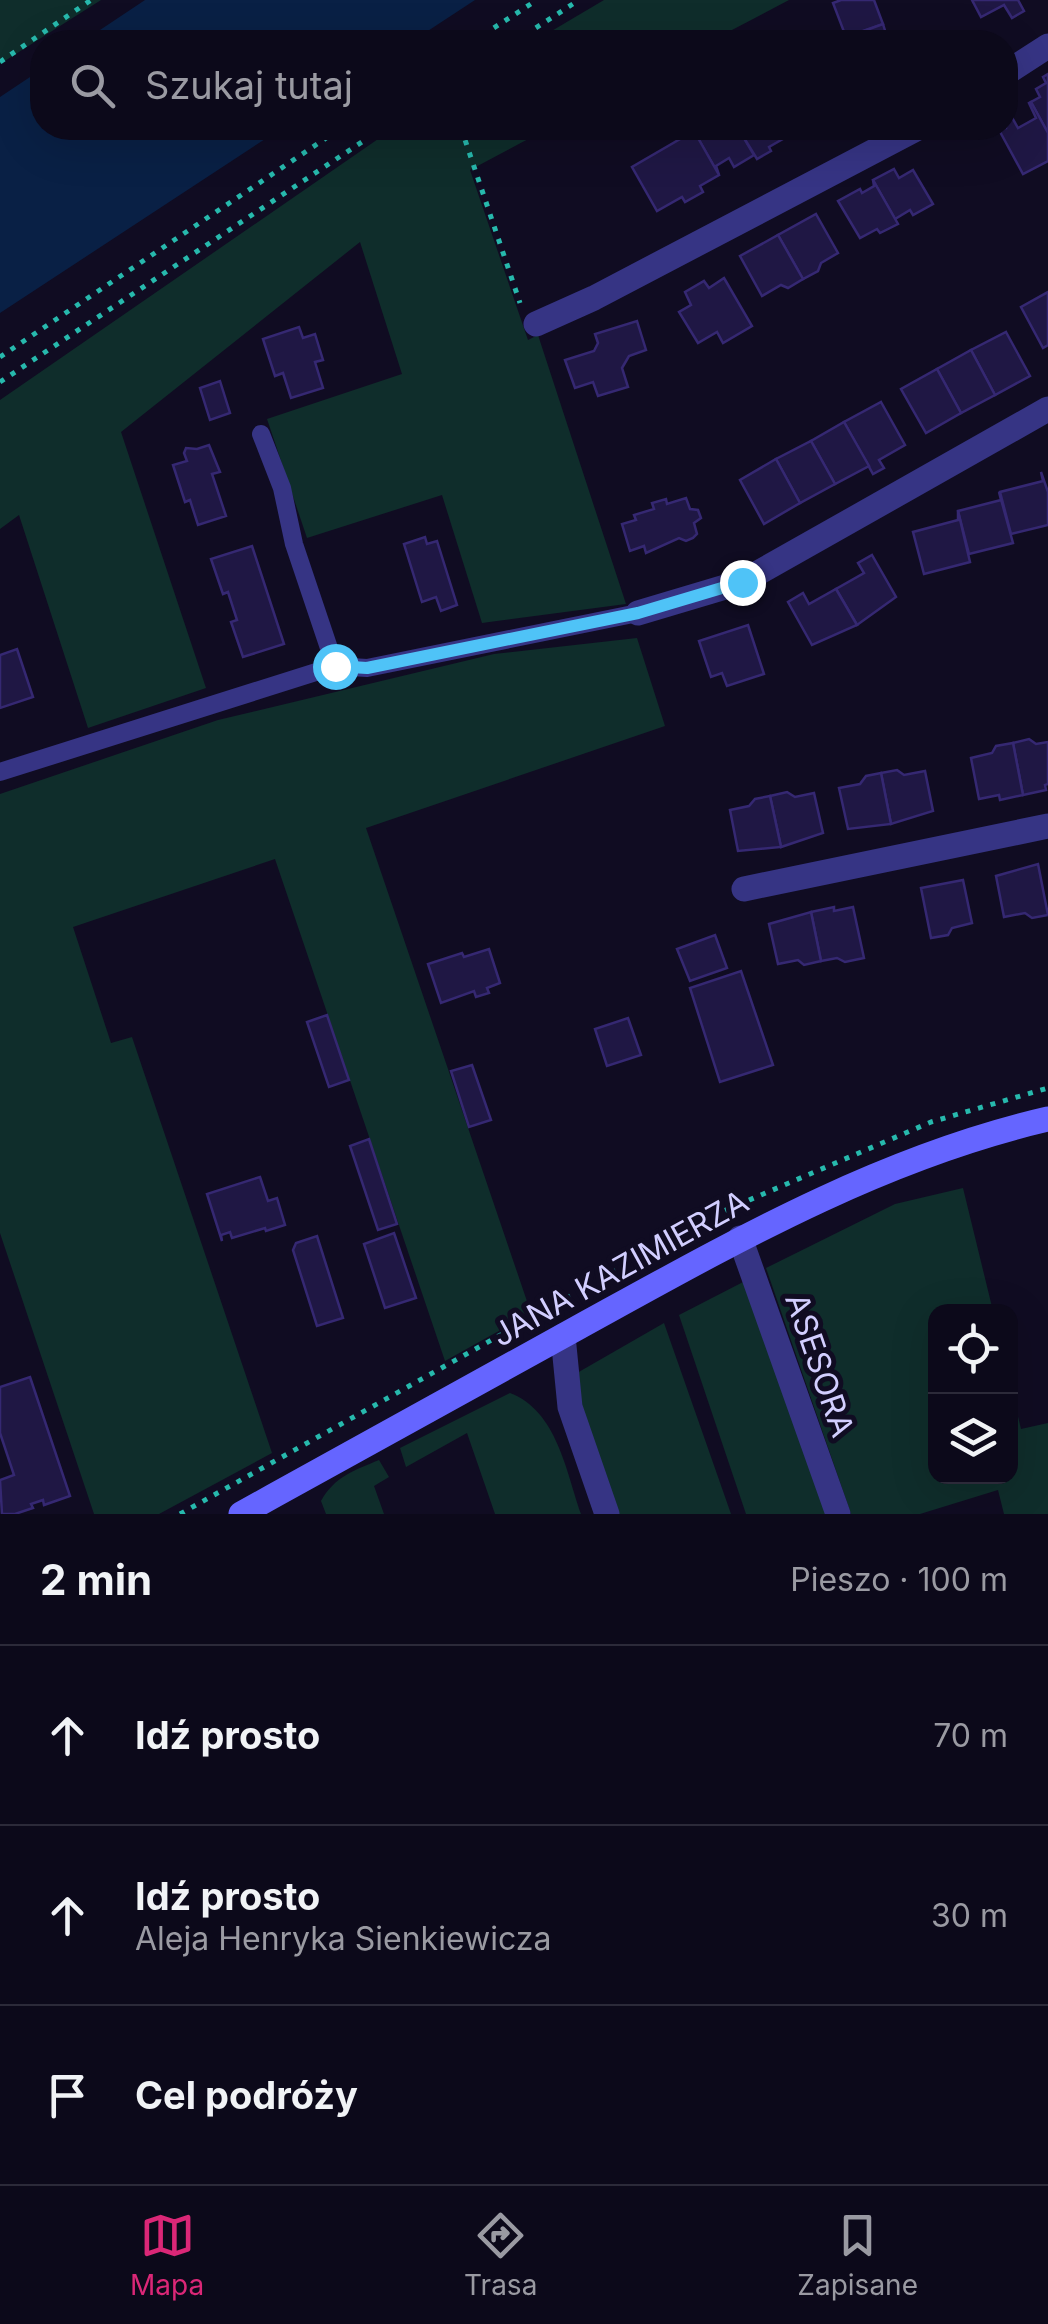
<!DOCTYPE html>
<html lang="pl">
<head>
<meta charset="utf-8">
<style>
	:root { --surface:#0c091a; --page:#1a1727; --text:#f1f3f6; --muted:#9a9aa2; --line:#2c2a39; --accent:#db2777 }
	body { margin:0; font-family:Inter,sans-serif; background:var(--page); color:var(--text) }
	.controls { position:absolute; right:30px; bottom:30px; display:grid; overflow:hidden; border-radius:20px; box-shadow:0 10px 40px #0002 }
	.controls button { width:90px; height:90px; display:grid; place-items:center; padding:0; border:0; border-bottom:2px solid var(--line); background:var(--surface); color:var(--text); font:50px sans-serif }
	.stop { position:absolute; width:30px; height:30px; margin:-22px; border:8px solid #4fc3f7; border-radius:50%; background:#fff }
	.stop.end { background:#4fc3f7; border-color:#fff; box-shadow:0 2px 10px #0008 }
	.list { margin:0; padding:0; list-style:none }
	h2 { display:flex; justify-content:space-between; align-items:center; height:130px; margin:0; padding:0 40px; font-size:42px }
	h2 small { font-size:32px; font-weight:400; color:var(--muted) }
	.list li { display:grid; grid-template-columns:65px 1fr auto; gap:30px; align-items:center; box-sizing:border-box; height:180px; padding:0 40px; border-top:2px solid var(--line) }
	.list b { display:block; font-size:38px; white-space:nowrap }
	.list p { margin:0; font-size:32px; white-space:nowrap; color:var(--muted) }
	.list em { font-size:32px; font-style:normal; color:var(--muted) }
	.icon { flex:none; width:55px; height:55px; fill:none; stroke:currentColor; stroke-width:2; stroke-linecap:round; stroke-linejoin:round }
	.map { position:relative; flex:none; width:1048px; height:1514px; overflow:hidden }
	.search { position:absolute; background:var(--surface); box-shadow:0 10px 40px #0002; left:30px; right:30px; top:30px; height:110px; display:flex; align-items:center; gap:25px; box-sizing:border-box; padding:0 35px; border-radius:40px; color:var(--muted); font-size:38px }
	.sheet { height:670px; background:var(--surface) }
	nav { display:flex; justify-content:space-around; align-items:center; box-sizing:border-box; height:140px; border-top:2px solid var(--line); background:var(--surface); font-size:28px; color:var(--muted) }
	nav a { display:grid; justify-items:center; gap:5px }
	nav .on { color:var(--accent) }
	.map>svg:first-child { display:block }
	.green { fill:#0f2d2b }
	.water { fill:#092045 }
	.building { fill:#1f1744; stroke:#352872; stroke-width:2.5 }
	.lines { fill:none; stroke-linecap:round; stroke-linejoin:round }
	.path { stroke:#27b9ad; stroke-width:5; stroke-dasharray:5 8; stroke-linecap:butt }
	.service { stroke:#363484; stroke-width:18 }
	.minor { stroke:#363484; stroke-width:25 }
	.secondary { stroke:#6565ff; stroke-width:25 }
	.route { stroke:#4fc3f7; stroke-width:12 }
	.labels { text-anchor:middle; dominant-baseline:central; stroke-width:10; stroke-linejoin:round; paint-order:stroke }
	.street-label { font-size:32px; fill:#d2ceff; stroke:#100c22 }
</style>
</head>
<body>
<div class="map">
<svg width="1048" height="1514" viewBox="0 0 1048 1514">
	<rect width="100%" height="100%" fill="#100c22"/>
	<g class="green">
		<polygon points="0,0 101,0 0,64"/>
		<polygon points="604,0 789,0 709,42 533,42"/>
		<polygon points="394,128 549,128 470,170 528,340 538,335 626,604 482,623 442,495 307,538 267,419 402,374 360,242 121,432 206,688 88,728 19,515 0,529 0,400"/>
		<polygon points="637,638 665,726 366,828 531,1313 445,1361 275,859 73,927 111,1043 132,1037 272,1453 159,1514 94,1514 0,1233 0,794 218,720 494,654"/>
		<polygon points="963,1188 993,1311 936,1312 936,1476 1010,1476 1011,1387 1021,1429 1048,1423 1048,1514 1004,1514 998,1490 920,1514 851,1514 766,1268 895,1204"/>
		<polygon points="747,1280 829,1514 746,1514 679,1315"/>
		<polygon points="664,1323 731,1514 616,1514 577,1404 577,1373"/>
		<path d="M510,1393C557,1411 566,1471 581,1514H495L467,1433L406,1467L400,1448Z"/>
		<path d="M379,1460L389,1477L374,1486L384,1514H326L321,1501C334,1477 355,1470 379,1460Z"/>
	</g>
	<g class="water">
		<polygon points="145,0 475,0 411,42 82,42"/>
		<polygon points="42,69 42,128 282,128 0,313 0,97"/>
	</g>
	<g class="building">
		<polygon points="841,0 874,0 883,24 846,37 833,3"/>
		<polygon points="972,0 1018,0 1024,11 1012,18 1004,5 981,17"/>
		<polygon points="883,24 888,40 898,36 901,42 853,42 850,36"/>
		<polygon points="1048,74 1048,133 1031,102 1040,97 1036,89 1046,83 1043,77"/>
		<polygon points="1031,102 1048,133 1048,161 1023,174 998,128 1006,128 1006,116 1010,114 1018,128 1036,118 1029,103"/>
		<polygon points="700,128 738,128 754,155 734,167 729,158 716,166 719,175 694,131"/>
		<polygon points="738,128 783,128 788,136 769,147 771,151 757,159"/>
		<polygon points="694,131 719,175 700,186 703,192 685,202 682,197 657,211 632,167"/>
		<polygon points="894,169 899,178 913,170 933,204 913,215 910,210 895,219 873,180"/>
		<polygon points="873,180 898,224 880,233 877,229 860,238 838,201 860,189 862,193 874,186"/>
		<polygon points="816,214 838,253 821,263 818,271 803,279 778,235"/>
		<polygon points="778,235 803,279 788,288 781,285 762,296 740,256"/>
		<polygon points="724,278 752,326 723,343 717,332 698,343 679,312 691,305 685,292 704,281 709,288"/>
		<polygon points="1048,292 1048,345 1043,348 1021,307"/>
		<polygon points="637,321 646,350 629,356 622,368 628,387 598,396 593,382 575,388 565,360 594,351 598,343 595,334"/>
		<polygon points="299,327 303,338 315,334 323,360 315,362 323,388 291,398 283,373 275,376 263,339"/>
		<polygon points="1006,332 1030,376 995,395 971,350"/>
		<polygon points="971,350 995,395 961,413 937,369"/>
		<polygon points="937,369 961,413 926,433 901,389"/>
		<polygon points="220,381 230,413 210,420 200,388"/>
		<polygon points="881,402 905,445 879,460 884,468 873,474 844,422"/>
		<polygon points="844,422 869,466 835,484 811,441"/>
		<polygon points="811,441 835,484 800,503 776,459"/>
		<polygon points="209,445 220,472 212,474 226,516 198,525 190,500 185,502 173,465 187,461 184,453 186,448 197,449"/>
		<polygon points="776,459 800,503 764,524 740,480"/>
		<polygon points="1041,472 1048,492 1048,525 1011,534 1000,492 1043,481"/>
		<polygon points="999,492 1013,543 969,554 958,511 1001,500"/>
		<polygon points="686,498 690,509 698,510 701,518 694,523 697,534 693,538 686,541 679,538 646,553 644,546 630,551 622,524 636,520 634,515 654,509 652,503 666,499 667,504"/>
		<polygon points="958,511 970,562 924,574 913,532 958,520"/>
		<polygon points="425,537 427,544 437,541 457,605 441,611 436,597 422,602 404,544"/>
		<polygon points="252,546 284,644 243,657 231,622 237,620 228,592 223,594 211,559"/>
		<polygon points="872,555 896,597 857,625 836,589 864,573 858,563"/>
		<polygon points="836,589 857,625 812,645 788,602 803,593 809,604"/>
		<polygon points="748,625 764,674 727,686 722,673 711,677 699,641"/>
		<polygon points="17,649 33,697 0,708 0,655"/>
		<polygon points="1029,739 1036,744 1048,742 1048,784 1045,785 1046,790 1023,795 1013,743"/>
		<polygon points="1013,743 1023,795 1000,800 999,795 979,799 971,758 992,753 996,746"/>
		<polygon points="897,770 904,775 925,771 933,811 891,824 881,773"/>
		<polygon points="881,773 891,824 848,829 839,788 860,784 866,776"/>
		<polygon points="787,792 795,797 814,793 823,833 781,847 770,796"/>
		<polygon points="770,796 781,847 738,851 730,810 749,806 755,799"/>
		<polygon points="1038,864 1048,915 1032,918 1025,913 1004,917 996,876"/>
		<polygon points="963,880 972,923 952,928 948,935 931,938 921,888"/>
		<polygon points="834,907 834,911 853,907 864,958 845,962 837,958 821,961 811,912"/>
		<polygon points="811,912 821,961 804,965 798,960 778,964 769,924"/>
		<polygon points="715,935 727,968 690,981 677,949"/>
		<polygon points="489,949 500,983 487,988 489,993 476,997 474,991 441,1003 428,964 462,953 464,957"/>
		<polygon points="741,971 773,1065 720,1082 690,988"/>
		<polygon points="327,1015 349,1080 329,1087 307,1022"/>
		<polygon points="628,1018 641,1055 607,1066 595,1029"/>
		<polygon points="472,1065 491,1120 469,1127 451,1071"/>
		<polygon points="369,1139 397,1224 378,1230 350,1146"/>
		<polygon points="260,1177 268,1201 277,1198 285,1225 266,1231 265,1228 232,1238 230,1232 221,1235 222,1241 207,1194"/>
		<polygon points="394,1233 416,1298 385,1308 364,1244"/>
		<polygon points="317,1236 343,1318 317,1326 293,1250 296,1243"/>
		<polygon points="30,1377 70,1496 44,1505 43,1500 31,1504 33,1508 15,1514 2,1514 0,1480 14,1475 0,1433 0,1387"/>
	</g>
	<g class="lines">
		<g class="path">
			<polyline points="472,42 537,0"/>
			<polyline points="514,42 579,0"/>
			<polyline points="0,62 91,0"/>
			<polyline points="461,128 520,303"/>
			<polyline points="0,357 341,128"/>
			<polyline points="0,382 383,128"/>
			<polyline points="180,1514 719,1213 931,1122 1048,1088"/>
		</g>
		<g class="service">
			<polyline points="261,434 282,488 294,544 335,666 367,668 638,613"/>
			<polyline points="0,772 335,666"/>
		</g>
		<g class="minor">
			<polyline points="1006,73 1048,46"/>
			<polyline points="536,324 594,298 918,128"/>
			<polyline points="638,613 742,582 1048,409"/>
			<polyline points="744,889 1048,826"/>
			<polyline points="740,1238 838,1514"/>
			<polyline points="563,1336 570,1407 607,1514"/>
		</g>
		<path class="secondary" d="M241,1514C353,1451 466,1390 579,1327C730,1244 879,1158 1048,1119"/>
	</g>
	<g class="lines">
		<polyline class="route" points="335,666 367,668 638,613 742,582"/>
	</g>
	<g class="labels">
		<g class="street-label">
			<text transform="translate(620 1268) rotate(-29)">JANA KAZIMIERZA</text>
			<text transform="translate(820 1365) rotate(71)">ASESORA</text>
		</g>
	</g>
</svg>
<div class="controls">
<button><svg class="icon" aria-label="locate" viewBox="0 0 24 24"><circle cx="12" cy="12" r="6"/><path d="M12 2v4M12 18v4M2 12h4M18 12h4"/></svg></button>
<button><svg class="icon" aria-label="layers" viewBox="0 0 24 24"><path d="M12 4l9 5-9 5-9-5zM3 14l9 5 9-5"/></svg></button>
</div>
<div class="stop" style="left:335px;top:666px"></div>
<div class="stop end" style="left:742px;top:582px"></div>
<div class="search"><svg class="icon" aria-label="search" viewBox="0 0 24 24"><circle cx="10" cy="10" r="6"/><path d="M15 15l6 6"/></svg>Szukaj tutaj</div>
</div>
<section class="sheet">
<h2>2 min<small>Pieszo · 100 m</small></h2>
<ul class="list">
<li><svg class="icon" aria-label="ahead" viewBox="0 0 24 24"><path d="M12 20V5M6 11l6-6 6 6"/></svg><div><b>Idź prosto</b></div><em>70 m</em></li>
<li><svg class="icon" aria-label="ahead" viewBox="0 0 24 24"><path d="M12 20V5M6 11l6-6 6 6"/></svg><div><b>Idź prosto</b><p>Aleja Henryka Sienkiewicza</p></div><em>30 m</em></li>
<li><svg class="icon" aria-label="arrive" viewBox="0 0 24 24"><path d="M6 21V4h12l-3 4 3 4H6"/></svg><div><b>Cel podróży</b></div></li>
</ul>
</section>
<nav>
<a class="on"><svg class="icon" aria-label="map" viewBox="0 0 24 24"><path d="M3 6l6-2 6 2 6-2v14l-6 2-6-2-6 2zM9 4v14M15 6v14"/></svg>Mapa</a>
<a><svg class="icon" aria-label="directions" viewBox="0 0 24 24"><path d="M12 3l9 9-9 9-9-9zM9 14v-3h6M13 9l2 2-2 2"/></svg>Trasa</a>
<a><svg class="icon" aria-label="saved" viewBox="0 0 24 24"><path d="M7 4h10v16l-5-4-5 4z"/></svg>Zapisane</a>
</nav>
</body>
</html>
